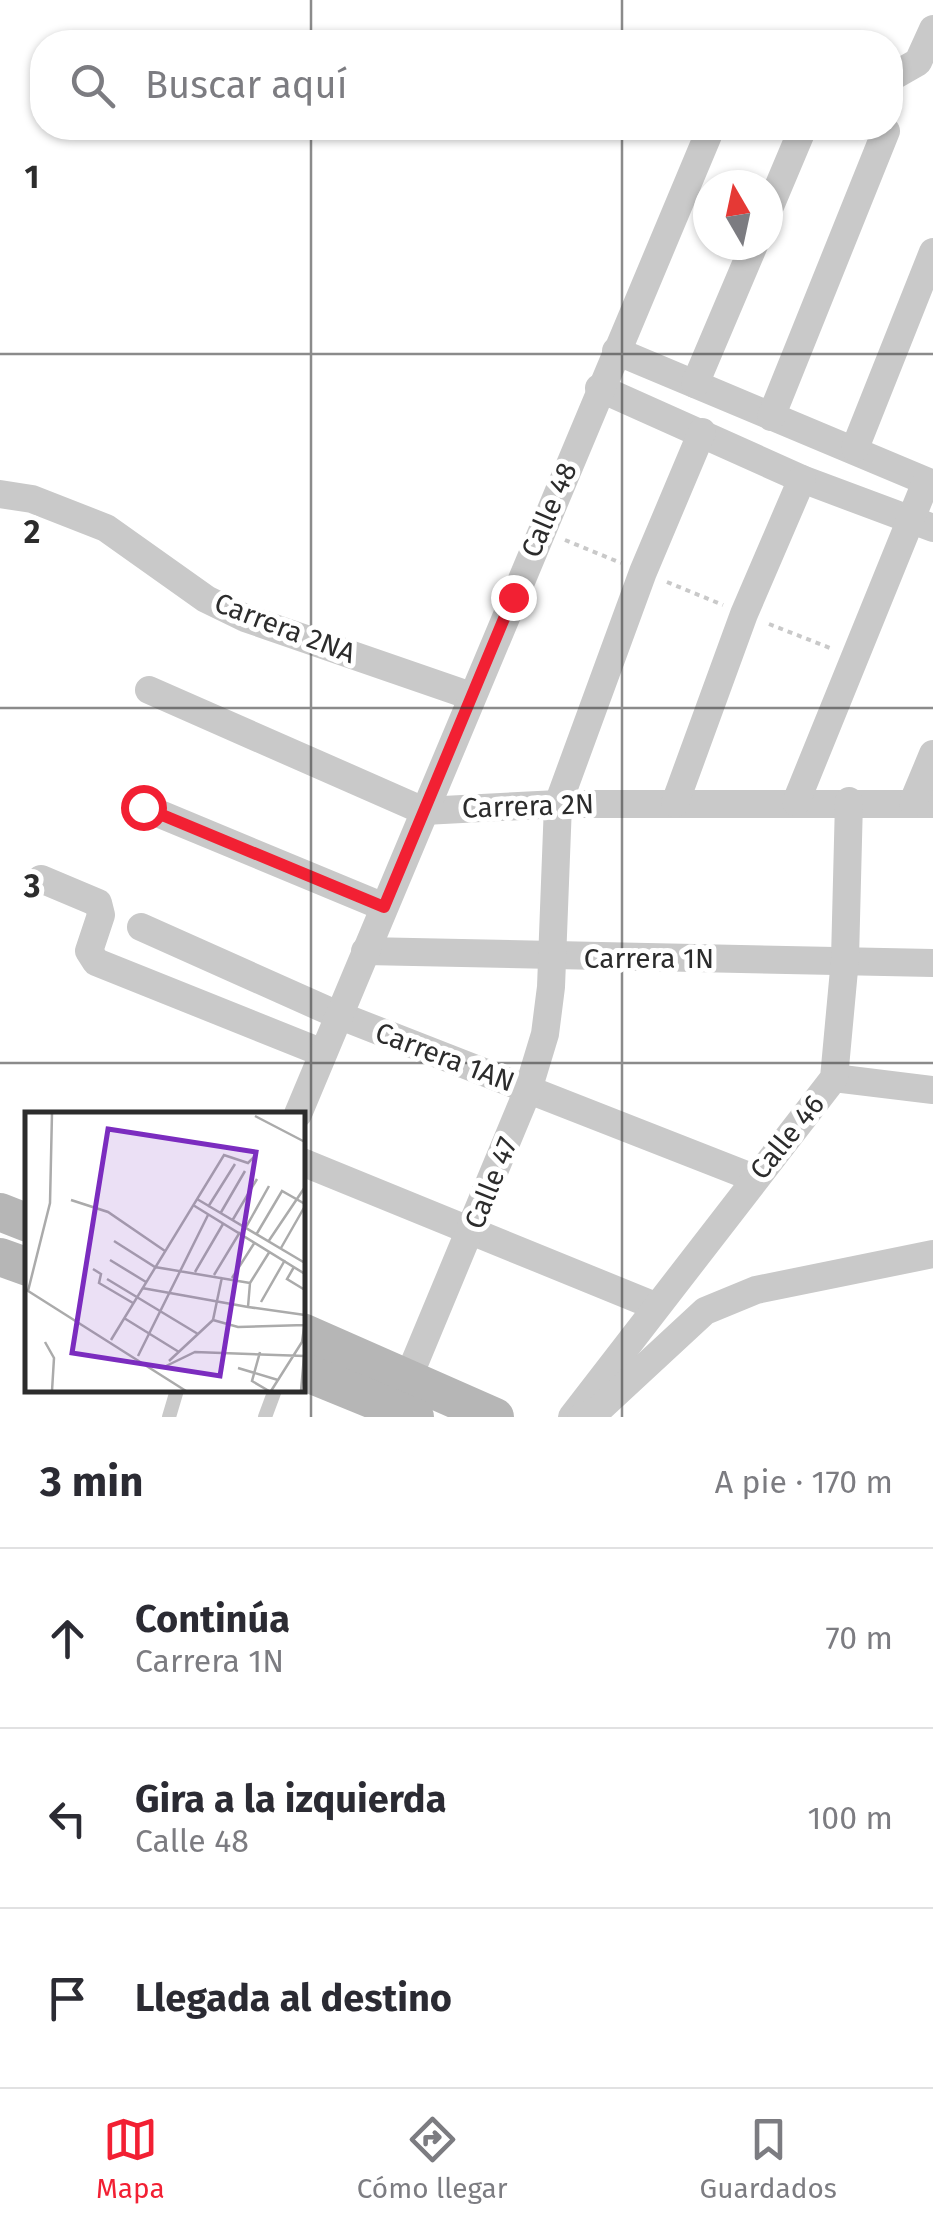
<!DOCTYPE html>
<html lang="es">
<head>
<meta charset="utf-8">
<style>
	:root { --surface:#fff; --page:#f7f7f7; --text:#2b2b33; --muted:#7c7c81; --line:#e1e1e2; --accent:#f22033 }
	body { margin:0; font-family:"Fira Sans",sans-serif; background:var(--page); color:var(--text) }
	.compass { position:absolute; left:693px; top:170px; width:90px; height:90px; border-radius:50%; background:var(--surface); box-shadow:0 2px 8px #0004; rotate:351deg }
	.stop { position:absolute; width:30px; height:30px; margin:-22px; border:8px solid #f22033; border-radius:50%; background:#fff }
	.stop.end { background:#f22033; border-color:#fff; box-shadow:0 2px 10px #0008 }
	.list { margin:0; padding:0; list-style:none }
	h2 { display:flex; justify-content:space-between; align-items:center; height:130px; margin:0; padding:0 40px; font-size:42px }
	h2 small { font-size:32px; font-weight:400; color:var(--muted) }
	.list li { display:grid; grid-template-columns:65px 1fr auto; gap:30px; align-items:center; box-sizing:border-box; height:180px; padding:0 40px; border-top:2px solid var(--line) }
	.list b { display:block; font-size:38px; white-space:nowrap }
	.list p { margin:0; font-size:32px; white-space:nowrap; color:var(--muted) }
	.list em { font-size:32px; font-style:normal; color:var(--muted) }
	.icon { flex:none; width:55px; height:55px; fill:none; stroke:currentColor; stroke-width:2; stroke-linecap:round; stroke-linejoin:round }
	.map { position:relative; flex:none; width:933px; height:1417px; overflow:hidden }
	.search { position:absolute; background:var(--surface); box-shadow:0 2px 8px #0004; left:30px; right:30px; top:30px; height:110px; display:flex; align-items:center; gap:25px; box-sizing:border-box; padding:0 35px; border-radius:40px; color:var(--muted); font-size:38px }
	.sheet { height:670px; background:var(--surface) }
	nav { display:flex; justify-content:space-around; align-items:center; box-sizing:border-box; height:140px; border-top:2px solid var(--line); background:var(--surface); font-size:28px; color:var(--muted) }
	nav a { display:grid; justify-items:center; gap:5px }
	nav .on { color:var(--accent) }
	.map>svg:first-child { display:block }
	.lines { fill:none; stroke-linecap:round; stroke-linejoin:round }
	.path { stroke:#c9c9c9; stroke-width:4; stroke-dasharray:5 5; stroke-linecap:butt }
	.lane { stroke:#c9c9c9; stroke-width:14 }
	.street { stroke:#c9c9c9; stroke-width:28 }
	.secondary { stroke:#b6b6b6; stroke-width:38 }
	.route { stroke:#f22033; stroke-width:12 }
	.grid { fill:none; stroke:#2c2c2c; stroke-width:2.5; stroke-opacity:0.55 }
	.labels { text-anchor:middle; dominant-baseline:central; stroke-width:10; stroke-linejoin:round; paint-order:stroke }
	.street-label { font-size:28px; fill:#2c2c2c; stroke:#fff }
	.inset-road { fill:none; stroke:#ababab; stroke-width:2.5 }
	.view { fill:#7b2cbf; fill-opacity:0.15; stroke:#7b2cbf; stroke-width:5 }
	.inset-edge { fill:none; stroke:#2c2c2c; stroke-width:5 }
	.grid-label { font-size:32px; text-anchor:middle; font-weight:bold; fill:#2c2c2c; stroke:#fff; stroke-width:10; stroke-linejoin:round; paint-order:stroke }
</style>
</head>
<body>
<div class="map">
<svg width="933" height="1417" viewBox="0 0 933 1417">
	<rect width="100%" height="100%" fill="#fff"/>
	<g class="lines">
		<g class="path">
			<polyline points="565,540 621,563"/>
			<polyline points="667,582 723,605"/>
			<polyline points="769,624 830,648"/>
		</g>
		<g class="lane">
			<polyline points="169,1417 177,1390"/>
			<polyline points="265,1417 275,1390"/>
		</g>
		<g class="street">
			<polyline points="890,78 918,62 933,29"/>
			<polyline points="768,211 803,128"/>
			<polyline points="616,351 933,484"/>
			<polyline points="695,384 754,245"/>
			<polyline points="599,388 802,479 933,528"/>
			<polyline points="771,417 886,131"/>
			<polyline points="855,448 933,252"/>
			<polyline points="0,494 32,499 106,528 206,599 245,618 471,696"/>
			<polyline points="149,690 424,811 558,804 933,804"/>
			<polyline points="796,802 926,482"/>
			<polyline points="913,802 933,754"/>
			<polyline points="675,803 744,614 802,479"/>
			<polyline points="143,807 384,907"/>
			<polyline points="41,879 98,903 101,915 89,951 96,962 323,1053"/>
			<polyline points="141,927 338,1015 754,1178"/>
			<polyline points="365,951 933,963"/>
			<polyline points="834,1078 933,1090"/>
			<polyline points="298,1114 711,128"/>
			<polyline points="302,1162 655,1306"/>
			<polyline points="409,1376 528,1090 545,1034 551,987 558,804 643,572 702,432"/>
			<polyline points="572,1417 834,1078 845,959 849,801"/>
			<polyline points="581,1417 597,1411 705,1311 756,1290 933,1254"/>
		</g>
		<g class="secondary">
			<polyline points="0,1212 28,1223"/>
			<polyline points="0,1257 28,1267"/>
			<polyline points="302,1332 495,1417"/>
			<polyline points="302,1371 415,1417"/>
		</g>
	</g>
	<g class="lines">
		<polyline class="route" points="143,807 384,907 513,597"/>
	</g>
	<path class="grid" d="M311,0V42M622,0V42M311,128V1417M622,128V1417M0,354H933M0,708H933M0,1063H933"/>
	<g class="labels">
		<g class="street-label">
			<text transform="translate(549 510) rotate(-67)">Calle 48</text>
			<text transform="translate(285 628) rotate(21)">Carrera 2NA</text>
			<text transform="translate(528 806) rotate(-2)">Carrera 2N</text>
			<text x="649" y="958">Carrera 1N</text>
			<text transform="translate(445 1057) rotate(21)">Carrera 1AN</text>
			<text transform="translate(787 1137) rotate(-51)">Calle 46</text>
			<text transform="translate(491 1183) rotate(-68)">Calle 47</text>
		</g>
	</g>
	<g transform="translate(25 1112)">
		<rect width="280" height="280" fill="#fff"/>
		<path class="inset-road" d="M230,4L280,30M172,87L280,151M46,88L83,100L140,139M168,93L280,162M183,95L210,52M195,102L220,59M207,109L232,67M220,117L244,74M231,123L257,79L280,92M89,129L130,155L225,171M243,130L280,75M256,136L280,94M85,148L121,170M269,155L262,167L280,178M68,157L76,162L74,171L108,191M170,160L198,112M189,163L215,120M207,166L230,130M82,167L173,222M225,171L245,139M117,176L223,195L225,171M0,177L161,279M3,179L25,91L27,1M236,190L260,148M223,195L280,203M99,206L154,240M188,208L213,215L280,213M86,228L199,43L223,51L232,42M20,230L29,246L27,279M235,240L227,269L244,279M113,244L183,103M144,249L188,208L197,165M137,256L170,240L280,244M213,256L253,268M246,279L277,230L280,209M276,279L279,244"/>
		<path class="view" d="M83,17L231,40L195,264L47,241Z"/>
		<rect width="280" height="280" class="inset-edge"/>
	</g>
	<g class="grid-label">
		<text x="32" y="188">1</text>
		<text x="32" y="543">2</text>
		<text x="32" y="897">3</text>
	</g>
</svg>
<svg class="compass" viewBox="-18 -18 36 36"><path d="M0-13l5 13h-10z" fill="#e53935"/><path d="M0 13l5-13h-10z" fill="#7c7c81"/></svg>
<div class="stop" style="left:143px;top:807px"></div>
<div class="stop end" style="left:513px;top:597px"></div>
<div class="search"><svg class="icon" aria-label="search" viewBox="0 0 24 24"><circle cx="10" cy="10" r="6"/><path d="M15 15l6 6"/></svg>Buscar aquí</div>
</div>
<section class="sheet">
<h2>3 min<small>A pie · 170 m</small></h2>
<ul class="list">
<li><svg class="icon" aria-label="ahead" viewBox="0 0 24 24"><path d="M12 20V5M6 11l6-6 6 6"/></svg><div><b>Continúa</b><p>Carrera 1N</p></div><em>70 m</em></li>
<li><svg class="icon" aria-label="left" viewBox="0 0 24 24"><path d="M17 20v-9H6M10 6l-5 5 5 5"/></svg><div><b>Gira a la izquierda</b><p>Calle 48</p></div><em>100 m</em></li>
<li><svg class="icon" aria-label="arrive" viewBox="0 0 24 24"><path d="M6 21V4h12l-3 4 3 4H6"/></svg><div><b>Llegada al destino</b></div></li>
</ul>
</section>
<nav>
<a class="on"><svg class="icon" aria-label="map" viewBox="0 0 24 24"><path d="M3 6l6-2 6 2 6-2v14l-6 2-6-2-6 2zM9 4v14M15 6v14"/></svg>Mapa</a>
<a><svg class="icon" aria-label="directions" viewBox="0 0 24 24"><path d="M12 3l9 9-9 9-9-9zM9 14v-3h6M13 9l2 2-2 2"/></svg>Cómo llegar</a>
<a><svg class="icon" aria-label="saved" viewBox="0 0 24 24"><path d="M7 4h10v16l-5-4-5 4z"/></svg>Guardados</a>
</nav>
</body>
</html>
